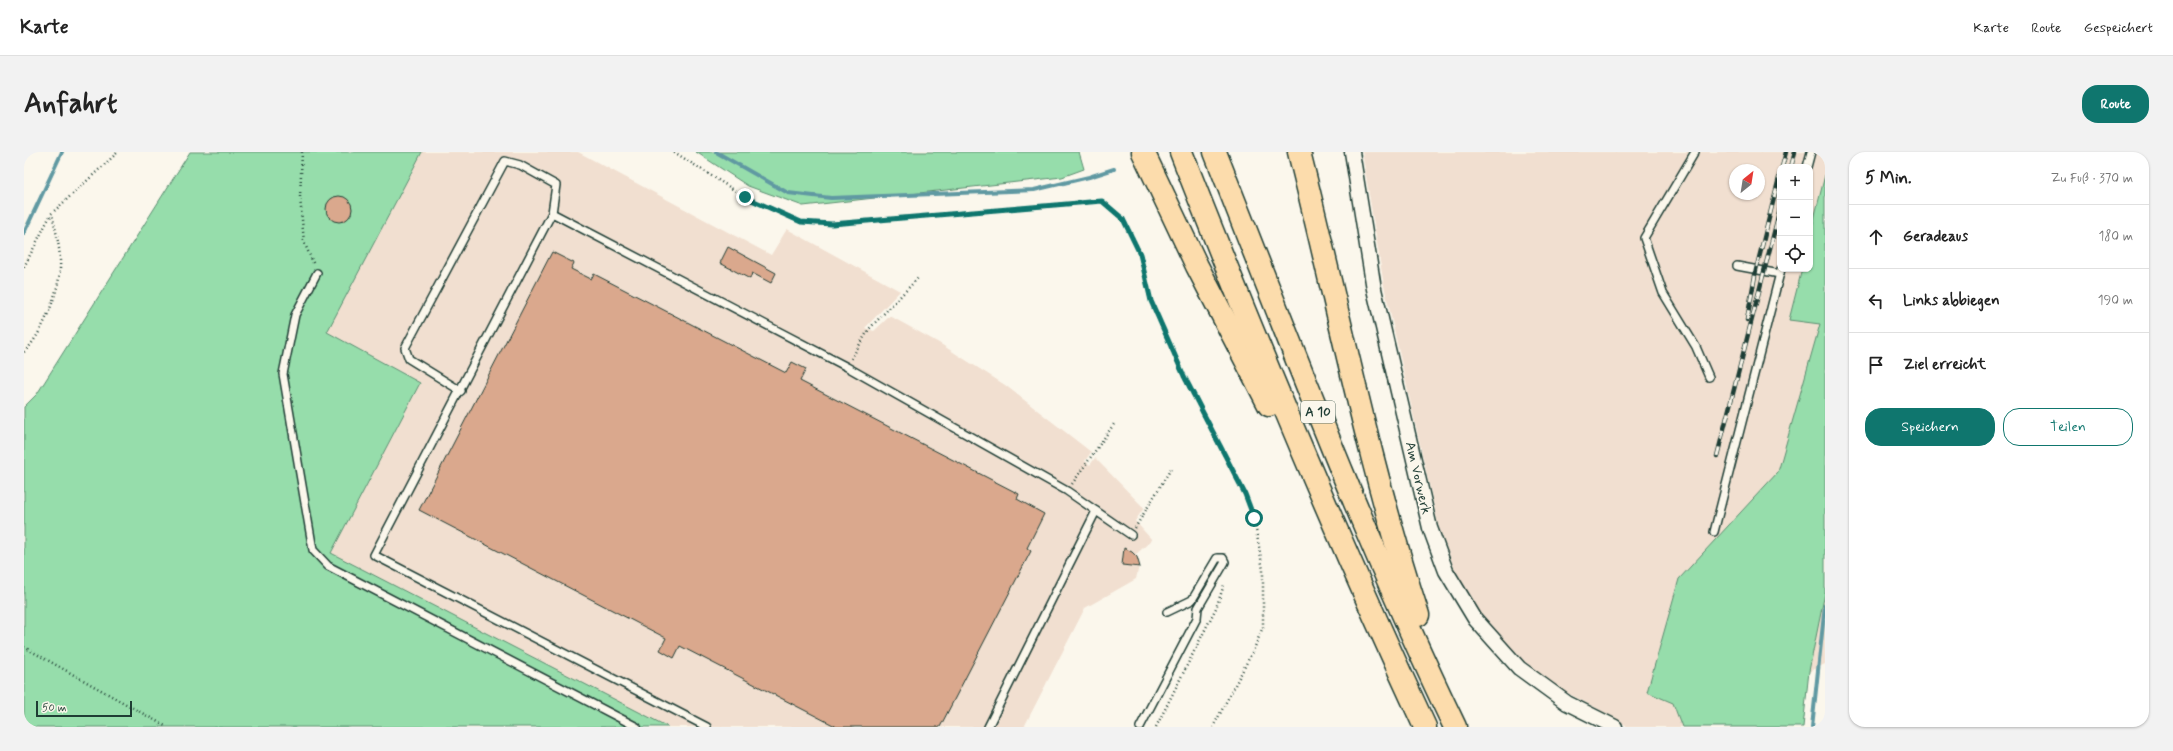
<!DOCTYPE html>
<html lang="de">
<head>
<meta charset="utf-8">
<style>
	:root { --surface:#fff; --page:#f2f2f2; --text:#222; --muted:#767676; --line:#e0e0e0; --accent:#0f766e }
	body { margin:0; font-family:Mynerve,sans-serif; background:var(--page); color:var(--text) }
	.controls { position:absolute; right:12px; top:12px; display:grid; overflow:hidden; border-radius:8px; box-shadow:0 1px 3px #0004 }
	.controls button { width:36px; height:36px; display:grid; place-items:center; padding:0; border:0; border-bottom:1px solid var(--line); background:var(--surface); color:var(--text); font:20px sans-serif }
	.compass { position:absolute; left:1705px; top:12px; width:36px; height:36px; border-radius:50%; background:var(--surface); box-shadow:0 1px 3px #0004; rotate:30deg }
	.scale { position:absolute; left:12px; bottom:10px; width:96px; box-sizing:border-box; padding-left:4px; border:2px solid #1f3d34; border-top:0; font-size:11px; line-height:14px; white-space:nowrap; color:#1f3d34; -webkit-text-stroke:3px #fbf7ec; paint-order:stroke }
	.stop { position:absolute; width:12px; height:12px; margin:-9px; border:3px solid #0f766e; border-radius:50%; background:#fff }
	.stop.end { background:#0f766e; border-color:#fff; box-shadow:0 1px 4px #0008 }
	.list { margin:0; padding:0; list-style:none }
	h2 { display:flex; justify-content:space-between; align-items:center; height:52px; margin:0; padding:0 16px; font-size:17px }
	h2 small { font-size:13px; font-weight:400; color:var(--muted) }
	.list li { display:grid; grid-template-columns:26px 1fr auto; gap:12px; align-items:center; box-sizing:border-box; height:64px; padding:0 16px; border-top:1px solid var(--line) }
	.list b { display:block; font-size:15px; white-space:nowrap }
	.list em { font-size:13px; font-style:normal; color:var(--muted) }
	.actions { display:flex; gap:8px; padding:12px 16px }
	.actions a { flex:1; padding:9px 0; border:1px solid var(--accent); border-radius:16px; text-align:center; font-size:14px; color:var(--accent) }
	.actions .main { background:var(--accent); color:#fff }
	.icon { flex:none; width:22px; height:22px; fill:none; stroke:currentColor; stroke-width:2; stroke-linecap:round; stroke-linejoin:round }
	.map { position:relative; flex:none; width:1801px; height:575px; overflow:hidden; border-radius:16px }
	header { display:flex; align-items:center; gap:24px; box-sizing:border-box; height:56px; padding:0 20px; background:var(--surface); border-bottom:1px solid var(--line) }
	header strong { font-size:19px }
	nav { display:flex; gap:22px; margin-inline-start:auto; font-size:14px }
	.intro { display:flex; align-items:center; justify-content:space-between; box-sizing:border-box; height:96px; padding:0 24px }
	h1 { margin:0; font-size:28px }
	.button { padding:10px 18px; border-radius:16px; background:var(--accent); color:#fff; font-size:14px; font-weight:700 }
	main { display:flex; gap:24px; padding:0 24px }
	aside { flex:1; background:var(--surface); border-radius:16px; box-shadow:0 1px 3px #0004 }
	.map>svg:first-child { display:block }
	.built { fill:#f1dfd0; fill-rule:evenodd }
	.green { fill:#96ddab; stroke:#5a8d70 }
	.lines { fill:none; stroke-linecap:round; stroke-linejoin:round }
	.stream { stroke:#6099a2; stroke-width:4 }
	.building { fill:#daa88d; stroke:#1f3d34 }
	.service-casing { stroke:#1f3d34; stroke-width:10 }
	.minor-casing { stroke:#1f3d34; stroke-width:17 }
	.motorway-casing { stroke:#1f3d34; stroke-width:25 }
	.path { stroke:#1f3d34; stroke-width:2.5; stroke-dasharray:1 3; stroke-linecap:butt }
	.service { stroke:#fbf7ec; stroke-width:7 }
	.minor { stroke:#fbf7ec; stroke-width:14 }
	.motorway { stroke:#fcdcac; stroke-width:22 }
	.rail-casing { stroke:#1f3d34; stroke-width:4.5 }
	.rail { stroke:#fbf7ec; stroke-width:3; stroke-dasharray:9; stroke-linecap:butt }
	.route { stroke:#0f766e; stroke-width:5 }
	.labels { text-anchor:middle; dominant-baseline:central; stroke-width:3.5; stroke-linejoin:round; paint-order:stroke }
	.shield { fill:#fbf7ec; stroke:#61756b; stroke-width:1 }
	.shield-label { font-size:13px; font-weight:bold; fill:#1f3d34 }
	.street-label { font-size:14px; fill:#1f3d34; stroke:#fbf7ec }
</style>
</head>
<body>
<header>
<strong>Karte</strong>
<nav><a>Karte</a><a>Route</a><a>Gespeichert</a></nav>
</header>
<div class="intro"><h1>Anfahrt</h1><a class="button">Route</a></div>
<main>
<div class="map">
<svg width="1801" height="575" viewBox="0 0 1801 575">
	<rect width="100%" height="100%" fill="#fbf7ec"/>
	<filter id="ink" filterUnits="userSpaceOnUse"><feTurbulence type="fractalNoise" baseFrequency=".025" numOctaves="2"/><feDisplacementMap in="SourceGraphic" scale="8" xChannelSelector="R" yChannelSelector="G"/><feConvolveMatrix kernelMatrix="1 2 1 2 8 2 1 2 1" color-interpolation-filters="sRGB"/></filter>
	<g filter="url(#ink)">
		<g class="built">
			<polygon points="398,0 554,0 747,103 763,77 876,139 841,176 850,179 866,164 915,191 981,233 1067,300 1061,309 1066,313 1071,306 1120,356 1111,369 1128,388 1111,403 1115,414 1112,427 1061,456 1000,575 644,575 307,401 396,231 303,180"/>
			<path d="M1338,0H1801V512L1785,520L1779,575H1604L1591,566L1528,533L1498,510L1455,462L1432,421L1415,376L1360,134ZM1756,15H1786V117H1756ZM1711,18H1735V42H1711Z"/>
		</g>
		<g class="green">
			<polygon points="166,0 398,0 303,180 396,231 307,401 644,575 0,575 0,255 13,242"/>
			<polygon points="672,0 1055,0 1060,17 1038,25 779,54 724,34"/>
			<polygon points="1801,23 1801,441 1785,519 1779,575 1658,575 1649,551 1623,540 1655,427 1754,320 1796,172 1765,168 1778,117 1786,117 1786,83"/>
		</g>
		<g class="lines">
			<g class="stream">
				<polyline points="692,0 764,41 807,46 1010,38 1065,25 1090,17"/>
				<polyline points="0,81 38,0"/>
				<polyline points="1788,575 1801,453"/>
			</g>
		</g>
		<g class="building">
			<circle cx="315" cy="57" r="13"/>
			<polygon points="704,95 752,121 747,131 728,121 726,127 696,111"/>
			<polygon points="528,100 550,111 547,117 567,127 570,122 762,221 768,210 782,217 776,229 995,342 993,347 1020,362 1003,396 1007,399 916,575 813,575 656,494 650,506 636,498 642,486 395,358"/>
			<polygon points="1100,396 1108,400 1113,405 1116,415 1098,413"/>
		</g>
		<g class="lines">
			<defs>
				<g id="service">
					<polyline points="1671,0 1620,86 1639,141 1672,195 1685,225"/>
					<polyline points="1783,15 1787,0"/>
					<polyline points="1713,114 1756,122"/>
					<polyline points="293,121 271,163 259,222 289,398 304,414 613,575"/>
					<polyline points="437,239 385,207 381,196 481,9 496,13 532,33 528,61"/>
					<polyline points="1690,380 1757,117"/>
					<polyline points="683,575 350,403 528,61 823,215 1043,339 1107,383"/>
					<polyline points="964,575 1072,359"/>
					<polyline points="1116,575 1173,466 1174,456 1201,410 1199,406 1193,406 1168,448 1143,460"/>
				</g>
				<polyline id="minor" points="1328,0 1350,137 1406,376 1422,419 1451,467 1495,516 1543,551 1591,575"/>
				<g id="motorway">
					<polyline points="1119,0 1173,114 1245,253"/>
					<path d="M1157,0C1233,194 1313,386 1401,575"/>
					<path d="M1191,0C1267,193 1341,388 1431,575"/>
					<path d="M1275,0C1314,154 1344,311 1394,463"/>
				</g>
			</defs>
			<use href="#service" class="service-casing"/>
			<use href="#minor" class="minor-casing"/>
			<use href="#motorway" class="motorway-casing"/>
			<g class="path">
				<polyline points="278,0 276,45 280,90 290,113"/>
				<polyline points="650,0 721,45 777,70 808,72 1078,49 1099,67 1116,101 1127,149 1160,225 1221,342 1230,366 1239,418 1239,475 1230,497 1189,575"/>
				<polyline points="0,115 27,62 94,0"/>
				<path d="M0,200C17,185 35,140 36,117C37,98 32,80 28,62"/>
				<polyline points="827,207 845,177 894,126"/>
				<polyline points="1048,332 1090,272"/>
				<polyline points="1111,376 1148,315"/>
				<polyline points="0,495 143,575"/>
				<polyline points="1132,575 1192,456 1200,433"/>
			</g>
			<use href="#service" class="service"/>
			<use href="#minor" class="minor"/>
			<use href="#motorway" class="motorway"/>
			<defs>
				<g id="rail">
					<polyline points="1758,15 1762,0"/>
					<polyline points="1767,15 1771,0"/>
					<polyline points="1723,168 1732,118 1756,22"/>
					<polyline points="1693,304 1756,57"/>
				</g>
			</defs>
			<use href="#rail" class="rail-casing"/>
			<use href="#rail" class="rail"/>
		</g>
	</g>
	<g class="lines" filter="url(#ink)">
		<polyline class="route" points="721,45 777,70 808,72 1078,49 1099,67 1116,102 1127,149 1160,224 1221,342 1230,366"/>
	</g>
	<g class="labels">
		<rect class="shield" x="1277" y="249" width="34" height="22" rx="3"/>
		<g class="shield-label">
			<text x="1294" y="260">A 10</text>
		</g>
		<g class="street-label">
			<text transform="translate(1394 326) rotate(77)">Am Vorwerk</text>
		</g>
	</g>
</svg>
<div class="controls">
<button>+</button>
<button>−</button>
<button><svg class="icon" aria-label="locate" viewBox="0 0 24 24"><circle cx="12" cy="12" r="6"/><path d="M12 2v4M12 18v4M2 12h4M18 12h4"/></svg></button>
</div>
<svg class="compass" viewBox="-18 -18 36 36"><path d="M0-13l5 13h-10z" fill="#e53935"/><path d="M0 13l5-13h-10z" fill="#767676"/></svg>
<div class="scale">50 m</div>
<div class="stop" style="left:1230px;top:366px"></div>
<div class="stop end" style="left:721px;top:45px"></div>
</div>
<aside>
<h2>5 Min.<small>Zu Fuß · 370 m</small></h2>
<ul class="list">
<li><svg class="icon" aria-label="ahead" viewBox="0 0 24 24"><path d="M12 20V5M6 11l6-6 6 6"/></svg><div><b>Geradeaus</b></div><em>180 m</em></li>
<li><svg class="icon" aria-label="left" viewBox="0 0 24 24"><path d="M17 20v-9H6M10 6l-5 5 5 5"/></svg><div><b>Links abbiegen</b></div><em>190 m</em></li>
<li><svg class="icon" aria-label="arrive" viewBox="0 0 24 24"><path d="M6 21V4h12l-3 4 3 4H6"/></svg><div><b>Ziel erreicht</b></div></li>
</ul>
<div class="actions"><a class="main">Speichern</a><a>Teilen</a></div>
</aside>
</main>
</body>
</html>
